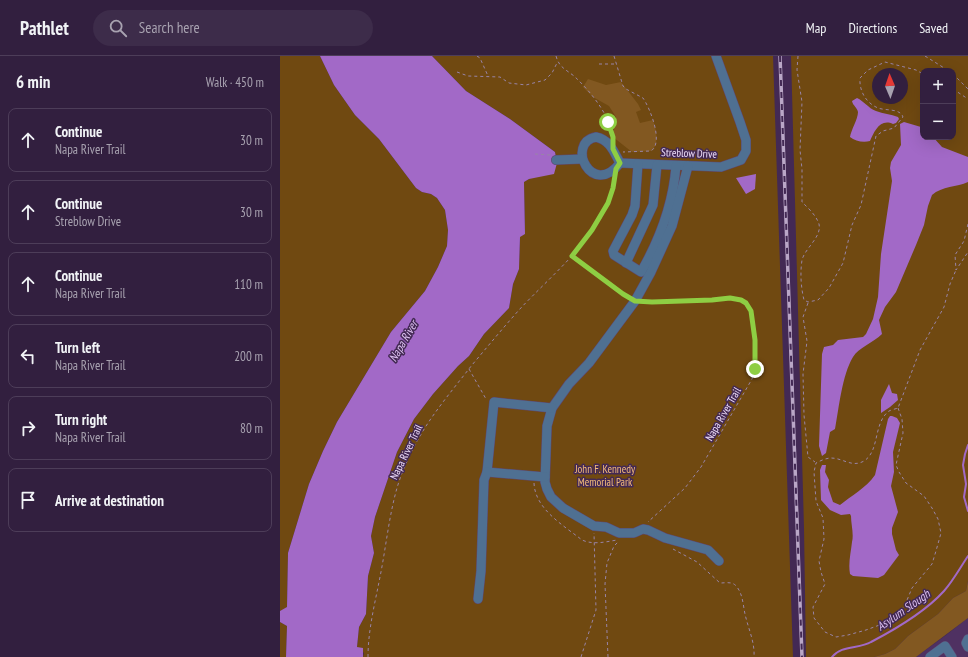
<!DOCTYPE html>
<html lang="en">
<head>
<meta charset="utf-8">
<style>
	:root { --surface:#321f3f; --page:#3d2c4a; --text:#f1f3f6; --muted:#a8a2b0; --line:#4d3d59 }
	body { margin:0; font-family:"PT Sans Narrow",sans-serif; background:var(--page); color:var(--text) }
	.controls { position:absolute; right:12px; top:12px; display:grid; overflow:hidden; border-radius:8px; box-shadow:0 4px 16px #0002 }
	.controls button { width:36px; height:36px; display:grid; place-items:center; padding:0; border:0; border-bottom:1px solid var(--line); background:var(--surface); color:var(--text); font:20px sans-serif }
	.compass { position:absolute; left:592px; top:12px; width:36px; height:36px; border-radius:50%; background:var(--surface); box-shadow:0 4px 16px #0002; rotate:358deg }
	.stop { position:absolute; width:12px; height:12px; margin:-9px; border:3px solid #8ece43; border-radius:50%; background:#fff }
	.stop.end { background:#8ece43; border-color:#fff; box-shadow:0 1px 4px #0008 }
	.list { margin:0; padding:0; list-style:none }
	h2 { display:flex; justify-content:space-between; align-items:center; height:52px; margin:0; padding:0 16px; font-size:17px }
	h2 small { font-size:13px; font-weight:400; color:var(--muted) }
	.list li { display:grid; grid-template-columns:26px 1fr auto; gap:12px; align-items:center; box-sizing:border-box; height:64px; margin:0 8px 8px; padding:0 8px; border:1px solid var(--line); border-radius:8px }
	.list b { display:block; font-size:15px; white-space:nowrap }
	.list p { margin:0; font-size:13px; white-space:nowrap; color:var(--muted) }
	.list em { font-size:13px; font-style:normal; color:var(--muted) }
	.icon { flex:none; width:22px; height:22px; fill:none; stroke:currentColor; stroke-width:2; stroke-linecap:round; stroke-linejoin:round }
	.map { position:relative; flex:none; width:688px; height:601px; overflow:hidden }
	header { display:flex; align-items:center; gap:24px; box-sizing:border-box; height:56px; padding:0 20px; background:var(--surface); border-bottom:1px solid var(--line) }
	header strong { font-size:19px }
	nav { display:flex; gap:22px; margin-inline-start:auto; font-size:14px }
	.search { width:280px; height:36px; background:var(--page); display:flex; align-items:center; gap:10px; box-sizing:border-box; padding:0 14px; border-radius:22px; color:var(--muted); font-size:15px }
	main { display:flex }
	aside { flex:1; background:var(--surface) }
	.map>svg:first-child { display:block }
	.built { fill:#4f3162 }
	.green { fill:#704911; fill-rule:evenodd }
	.forest { fill:#825821 }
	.water { fill:#a269c7 }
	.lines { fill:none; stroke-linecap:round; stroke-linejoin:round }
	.stream { stroke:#a269c7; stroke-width:2 }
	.minor-casing { stroke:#5f466f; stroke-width:10 }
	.path { stroke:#9984a7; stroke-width:1; stroke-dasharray:3 3; stroke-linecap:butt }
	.minor { stroke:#4f7092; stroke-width:9 }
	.rail-casing { stroke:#baa7c7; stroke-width:3.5 }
	.rail { stroke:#432954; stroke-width:2; stroke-dasharray:6; stroke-linecap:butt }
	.route { stroke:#8ece43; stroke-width:5 }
	.labels { text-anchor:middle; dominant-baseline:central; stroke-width:3; stroke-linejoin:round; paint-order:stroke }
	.street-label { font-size:11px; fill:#efdffa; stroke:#432954 }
	.park-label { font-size:11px; fill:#f6bd7a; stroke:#432954 }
	.water-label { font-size:12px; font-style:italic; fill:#dcc0f0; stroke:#432954 }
</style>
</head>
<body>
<header>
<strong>Pathlet</strong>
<div class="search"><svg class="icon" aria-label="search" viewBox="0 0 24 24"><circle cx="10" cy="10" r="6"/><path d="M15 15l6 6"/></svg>Search here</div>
<nav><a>Map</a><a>Directions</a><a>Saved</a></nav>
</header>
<main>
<aside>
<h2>6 min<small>Walk · 450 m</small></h2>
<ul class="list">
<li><svg class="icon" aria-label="ahead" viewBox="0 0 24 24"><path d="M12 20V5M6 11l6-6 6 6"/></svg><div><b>Continue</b><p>Napa River Trail</p></div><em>30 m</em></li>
<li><svg class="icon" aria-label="ahead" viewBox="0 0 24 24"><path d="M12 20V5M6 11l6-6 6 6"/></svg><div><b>Continue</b><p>Streblow Drive</p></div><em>30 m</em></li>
<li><svg class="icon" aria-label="ahead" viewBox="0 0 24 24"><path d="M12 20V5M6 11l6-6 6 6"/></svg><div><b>Continue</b><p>Napa River Trail</p></div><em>110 m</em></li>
<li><svg class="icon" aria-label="left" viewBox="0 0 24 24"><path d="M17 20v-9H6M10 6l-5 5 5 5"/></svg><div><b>Turn left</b><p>Napa River Trail</p></div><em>200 m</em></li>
<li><svg class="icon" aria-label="right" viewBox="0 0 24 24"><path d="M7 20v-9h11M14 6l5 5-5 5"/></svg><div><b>Turn right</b><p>Napa River Trail</p></div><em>80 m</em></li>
<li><svg class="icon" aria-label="arrive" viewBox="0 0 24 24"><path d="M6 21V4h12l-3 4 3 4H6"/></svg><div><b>Arrive at destination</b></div></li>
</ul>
</aside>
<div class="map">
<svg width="688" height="601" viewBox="0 0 688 601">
	<rect width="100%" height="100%" fill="#432954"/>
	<polygon class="built" points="688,562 688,601 636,601 665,580"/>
	<g class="green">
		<polygon points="0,0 40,0 54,29 75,59 99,83 136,132 142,136 151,138 157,142 165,154 168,174 167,190 158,211 145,235 111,276 57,366 43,395 29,428 8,497 7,552 0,555"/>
		<polygon points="152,0 493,0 513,601 83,601 84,597 77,591 79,571 86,558 88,520 94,497 91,480 95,461 117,396 134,363 153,338 178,310 189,300 204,278 229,252 233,228 239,213 240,180 245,178 244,126 249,123 277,107 275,96 230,63 186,35"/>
		<path d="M511,0H688V525L686,535L673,542L658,558L628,580L615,593L605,598L594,601H526L524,472ZM643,15H673V81H643ZM598,18H622V42H598Z"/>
		<polygon points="0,566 7,570 6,601 0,601"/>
	</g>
	<g class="forest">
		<path d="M308,23L326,29L341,26L358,48L361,54L356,56L360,67L373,64C376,73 380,89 371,95L352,96L333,81L336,61L329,50L313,41L303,31Z"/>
		<polygon points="688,525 688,562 636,601 594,601 605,598 615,593 628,580 658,558 673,542 686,535"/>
	</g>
	<g class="water">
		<polygon points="40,0 152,0 186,35 230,63 275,96 277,107 274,118 249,123 244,126 245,178 240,181 239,213 233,228 229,252 204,278 189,300 178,310 153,338 134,363 117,396 95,461 91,480 94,497 88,520 86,558 79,571 77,591 83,592 83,601 6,601 7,570 0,566 0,555 7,551 8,497 29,428 43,395 57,366 111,276 145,235 158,211 167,190 168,174 165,154 157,142 151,138 142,136 136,132 99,83 75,59 54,29"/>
		<path d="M577,42C584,45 588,52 596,55C603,58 611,58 618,61L619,63L616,67L613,68C600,62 594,76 590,85C583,87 575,85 570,81C571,74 578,63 578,56C577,51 573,50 572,45Z"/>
		<path d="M624,66L641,71L643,72V81H653L662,91L688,101V126C677,131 662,130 652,139L648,150L644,169L636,189L616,236L605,251L599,264L602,278C594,286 578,292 573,301C562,319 559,352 555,373L550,376L546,397L542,400L539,390L542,298L544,291L553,289L558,284L583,281L586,278L593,263L598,241L601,198L612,125L610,112L611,106L621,89L620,68Z"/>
		<polygon points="476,118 475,133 466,138 456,122"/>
		<polygon points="609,328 612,337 617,338 618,344 610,351 601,357 601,344"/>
		<path d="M610,360H612L617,362L620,367L613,396L614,416L611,430L618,456L612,472V478L616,494L619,499L604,519L598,522L573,520L570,518C568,507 571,496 572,486C574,478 571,468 571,460L570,458L561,459L550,454L541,444L540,414L542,409H546L545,416L549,424L548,431L553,446L560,449C571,440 586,432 595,419L608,363Z"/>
	</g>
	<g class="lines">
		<g class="stream">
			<polyline points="688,389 685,398 683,409 686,428 684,441 688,455"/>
			<path d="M552,601C561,589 579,593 591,586C614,574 646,555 664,535C673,525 680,512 688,500"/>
		</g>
		<defs>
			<g id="minor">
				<path d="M316,81C330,84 334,96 340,107C312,143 285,87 316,81Z"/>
				<polyline points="276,104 302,103"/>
				<polyline points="340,107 441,111 461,104 466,95 466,84 460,66 436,0"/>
				<path d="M358,108L355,150L352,159L333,195L334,199L361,216C380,183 393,148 396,110"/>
				<polyline points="408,110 392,170 371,216 355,245 309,307 289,328 272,352 267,370 265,426 267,433 271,441 283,452 314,470 326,471 339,477 354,477 363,473 368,474 385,482 428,494 439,505"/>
				<polyline points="346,207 373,149 377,109"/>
				<polyline points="265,421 207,416 214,346 272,352"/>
				<polyline points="198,543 201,515 204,424 207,416"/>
				<polyline points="688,583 686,587 688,591"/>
				<polyline points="650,601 665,590 672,601"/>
			</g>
		</defs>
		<use href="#minor" class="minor-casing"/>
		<g class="path">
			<polyline points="197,0 200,2 208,20"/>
			<path d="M276,0C279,11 285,13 294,20C311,36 330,59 333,82"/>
			<path d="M334,0L343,30L346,33L363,42C370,52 384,87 371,95L343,96"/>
			<path d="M518,0L517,14L522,46L520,94L522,113V146C528,152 536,159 539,168C542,181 525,192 522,204C520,217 521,232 524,244L528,246L538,244L549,232L563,207L572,169L581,149L596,80L603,75L614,72L623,61C620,52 606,55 598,52C586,47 579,35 580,22L588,14L605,6L636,14L643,18"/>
			<polyline points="645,0 669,15"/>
			<polyline points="319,8 336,8"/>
			<polyline points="177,16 188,20 220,21 229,27 246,29 265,24 272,17 277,7"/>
			<polyline points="673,18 688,33"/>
			<polyline points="673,33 688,43"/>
			<polyline points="255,98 270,99"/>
			<polyline points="688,168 684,185 675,199 676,214 688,196"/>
			<polyline points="292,200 349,241"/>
			<polyline points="363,246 432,244 450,242 461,244 466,247 471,255 475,284 475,313 472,323 421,411 405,432 368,466"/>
			<polyline points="528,247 523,261 527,285 523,318 524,359 528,401 535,406"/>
			<polyline points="189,313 206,343"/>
			<path d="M618,352L622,363L623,377L616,409L619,416L626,427L644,440L652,452L658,463L661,477L656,495L652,508L632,532L625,549L620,555L605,567L586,574L568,579L556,581L545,576L534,562L533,551L545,528L541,516L539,505L544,483L543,462L536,445L534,416L536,407C540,405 546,402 551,402C563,402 572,412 584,405C600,395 593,367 609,355C611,354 615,353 618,352L640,294L664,251L670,228L676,214"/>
			<path d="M254,427C255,453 283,469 302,484C313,489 325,486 337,484"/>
			<path d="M393,493L417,506L440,527C446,527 453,525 457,531C463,539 463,549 465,558C468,572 475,586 474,601"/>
			<path d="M88,601C88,574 95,547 100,521C106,491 109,460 117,432C124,408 136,385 150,364C163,345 178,327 192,309C208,290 223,272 239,254C271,219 331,172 335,122"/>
			<polyline points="301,601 316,554 314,477"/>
			<polyline points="328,601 325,528 327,507 334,490 339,485"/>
		</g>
		<use href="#minor" class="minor"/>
		<defs>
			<polyline id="rail" points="500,0 522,601"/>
		</defs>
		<use href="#rail" class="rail-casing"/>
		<use href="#rail" class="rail"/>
	</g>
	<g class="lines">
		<polyline class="route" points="328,66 333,81 333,93 340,107 336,113 333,132 328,147 312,174 292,200 343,238 355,245 372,246 432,244 450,242 461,244 466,247 471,255 475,284 475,313"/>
	</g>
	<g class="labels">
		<g class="street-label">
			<text transform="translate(409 97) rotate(2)">Streblow Drive</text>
			<text transform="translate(443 358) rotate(-60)">Napa River Trail</text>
			<text transform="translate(126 396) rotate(-64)">Napa River Trail</text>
		</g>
		<g class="park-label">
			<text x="325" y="413">John F. Kennedy<tspan x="325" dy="13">Memorial Park</tspan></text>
		</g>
		<g class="water-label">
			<text transform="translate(123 285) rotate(-60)">Napa River</text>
			<text transform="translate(623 554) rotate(-35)">Asylum Slough</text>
		</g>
	</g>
</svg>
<div class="controls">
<button>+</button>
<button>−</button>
</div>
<svg class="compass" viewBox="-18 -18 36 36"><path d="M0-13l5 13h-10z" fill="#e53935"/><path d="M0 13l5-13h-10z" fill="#a8a2b0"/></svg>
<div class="stop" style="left:328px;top:66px"></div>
<div class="stop end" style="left:475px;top:313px"></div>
</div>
</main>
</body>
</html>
